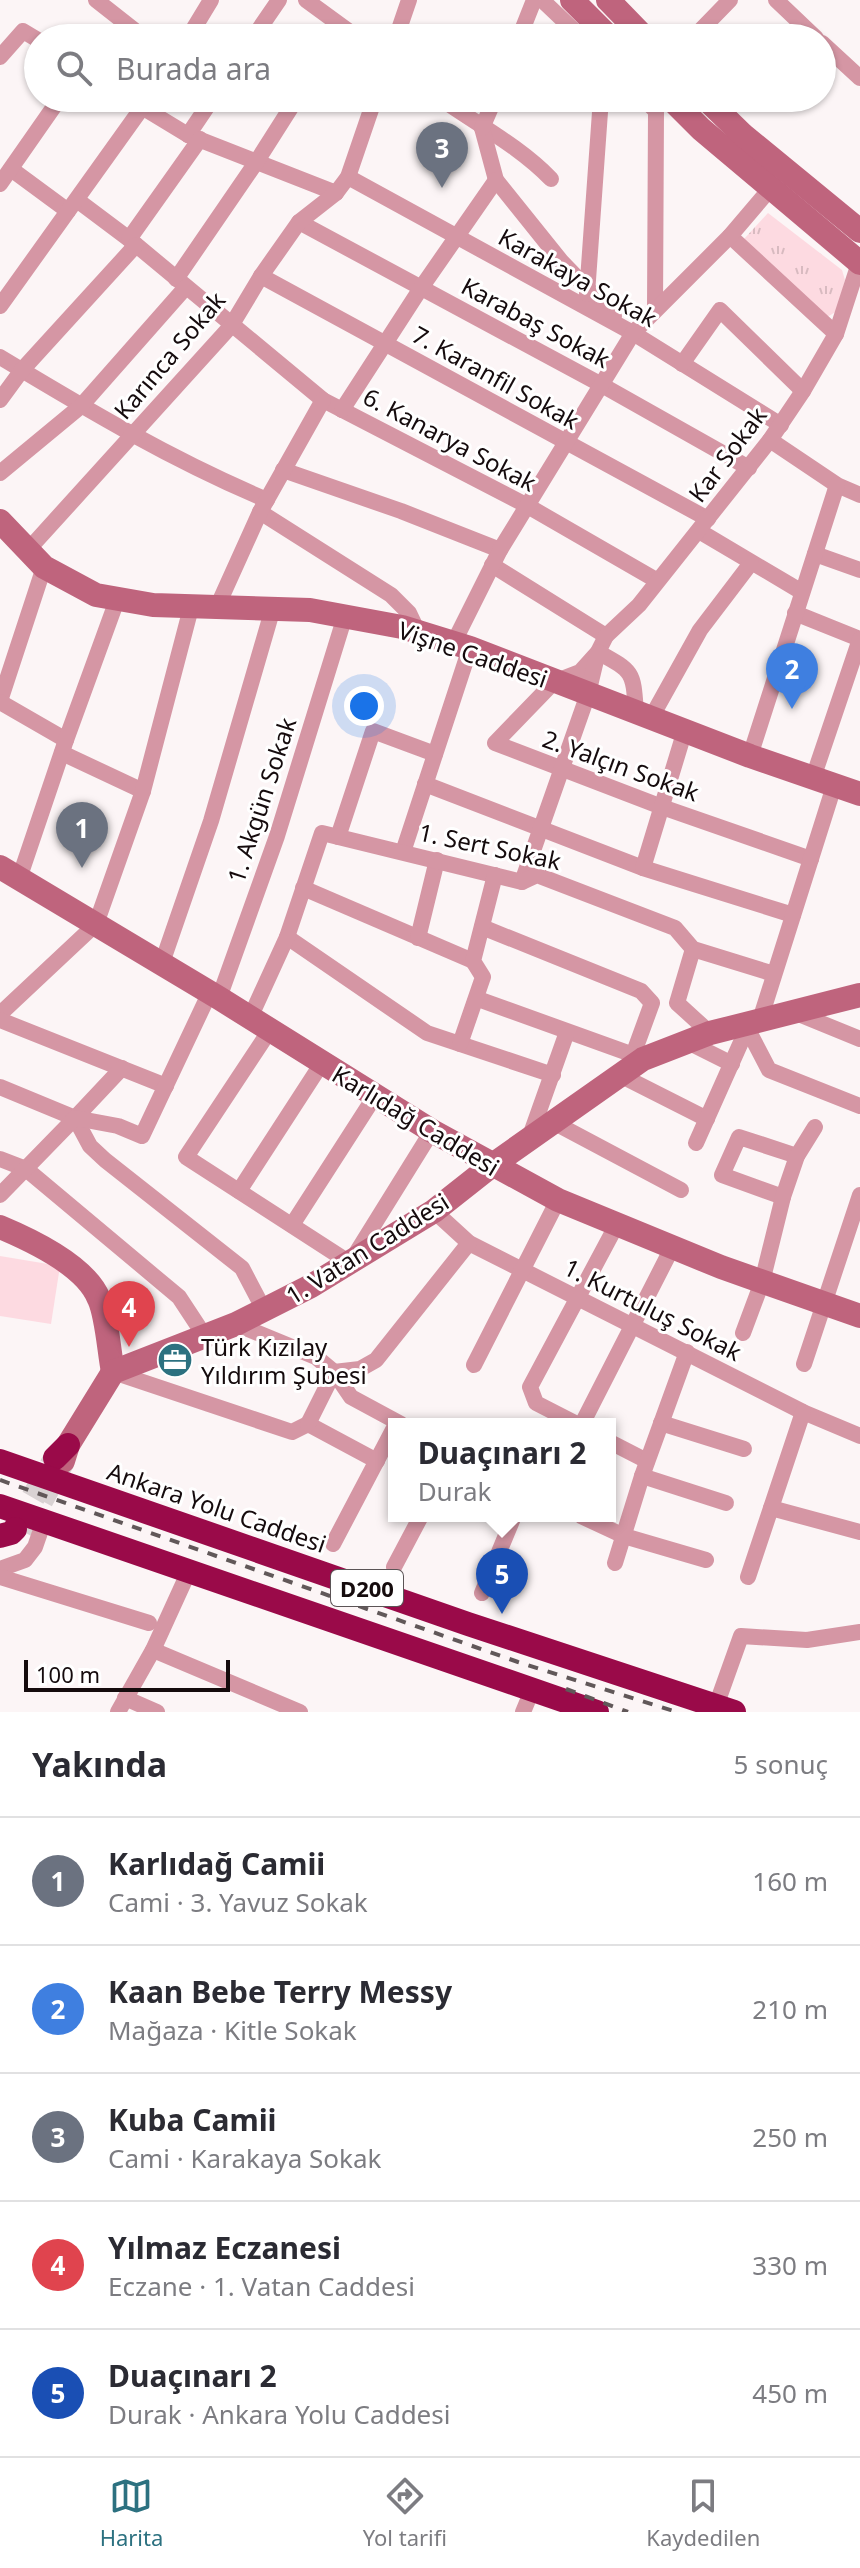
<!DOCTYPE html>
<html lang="tr">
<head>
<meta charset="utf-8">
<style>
	:root { --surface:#fff; --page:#f2f2f3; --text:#2b2b33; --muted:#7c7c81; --line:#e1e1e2; --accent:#2c7180 }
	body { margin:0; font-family:"Noto Sans",sans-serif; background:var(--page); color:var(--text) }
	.scale { position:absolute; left:24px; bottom:20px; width:206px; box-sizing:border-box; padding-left:8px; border:4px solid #150b0d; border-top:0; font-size:22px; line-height:28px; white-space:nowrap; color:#150b0d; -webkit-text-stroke:6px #fff; paint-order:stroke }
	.you { position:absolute; left:364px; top:706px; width:28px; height:28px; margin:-20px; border:6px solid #fff; border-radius:50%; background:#1a73e8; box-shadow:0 0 0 12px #1a73e833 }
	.badge { display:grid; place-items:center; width:52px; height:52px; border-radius:50%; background:var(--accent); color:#fff; font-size:26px; font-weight:700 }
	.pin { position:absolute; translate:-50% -66px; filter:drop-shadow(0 2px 4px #0008) }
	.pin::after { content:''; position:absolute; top:42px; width:28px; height:24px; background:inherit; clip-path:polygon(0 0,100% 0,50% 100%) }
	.popup { position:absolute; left:388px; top:1418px; width:228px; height:104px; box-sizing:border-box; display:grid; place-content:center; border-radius:0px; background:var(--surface); filter:drop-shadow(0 2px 6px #0005); font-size:26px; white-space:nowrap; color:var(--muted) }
	.popup b { font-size:30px; color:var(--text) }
	.popup::after { content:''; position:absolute; left:50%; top:100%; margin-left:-16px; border:16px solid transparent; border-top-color:var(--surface) }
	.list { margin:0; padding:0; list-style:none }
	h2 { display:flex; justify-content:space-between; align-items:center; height:104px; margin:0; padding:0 32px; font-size:34px }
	h2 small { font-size:26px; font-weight:400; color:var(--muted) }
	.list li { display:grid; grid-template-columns:52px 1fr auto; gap:24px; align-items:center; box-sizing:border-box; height:128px; padding:0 32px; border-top:2px solid var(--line) }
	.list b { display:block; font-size:30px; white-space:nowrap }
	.list p { margin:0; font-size:26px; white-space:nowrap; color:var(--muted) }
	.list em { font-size:26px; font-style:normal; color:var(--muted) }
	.icon { flex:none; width:44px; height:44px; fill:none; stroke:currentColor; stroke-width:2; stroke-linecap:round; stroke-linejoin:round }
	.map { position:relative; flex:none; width:860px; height:1712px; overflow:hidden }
	.search { position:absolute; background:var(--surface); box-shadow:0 2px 6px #0004; left:24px; right:24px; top:24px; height:88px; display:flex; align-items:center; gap:20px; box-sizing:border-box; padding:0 28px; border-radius:44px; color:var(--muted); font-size:30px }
	.sheet { height:744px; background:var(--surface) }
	nav { display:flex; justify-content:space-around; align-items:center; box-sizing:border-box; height:112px; border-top:2px solid var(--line); background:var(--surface); font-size:22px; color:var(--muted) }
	nav a { display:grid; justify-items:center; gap:4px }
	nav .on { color:var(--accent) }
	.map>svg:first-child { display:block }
	.grass { fill:url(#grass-tufts) }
	.garden { fill:#fddae1 }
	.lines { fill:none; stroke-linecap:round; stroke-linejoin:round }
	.secondary-tunnel { stroke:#d9d2d3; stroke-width:24; stroke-dasharray:24 12; stroke-linecap:butt }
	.highway-tunnel { stroke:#d9d2d3; stroke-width:24; stroke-dasharray:24 12; stroke-linecap:butt }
	.street { stroke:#d596a4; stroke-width:16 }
	.secondary { stroke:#bf647d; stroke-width:24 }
	.highway { stroke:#9a0a49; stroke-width:24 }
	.rail { stroke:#615859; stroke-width:4; stroke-dasharray:10 10; stroke-linecap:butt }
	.labels { text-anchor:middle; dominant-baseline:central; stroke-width:6; stroke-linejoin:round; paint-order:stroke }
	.shield { fill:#fff; stroke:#5b5456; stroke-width:2 }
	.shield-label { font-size:22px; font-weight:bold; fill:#150b0d }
	.street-label { font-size:24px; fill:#150b0d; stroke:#fff }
	.poi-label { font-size:24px; fill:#150b0d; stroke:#fff; text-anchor:start }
</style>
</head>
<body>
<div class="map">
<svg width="860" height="1712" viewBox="0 0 860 1712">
	<defs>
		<pattern id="grass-tufts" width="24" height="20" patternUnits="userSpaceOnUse" patternTransform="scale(2)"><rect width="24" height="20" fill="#fddae1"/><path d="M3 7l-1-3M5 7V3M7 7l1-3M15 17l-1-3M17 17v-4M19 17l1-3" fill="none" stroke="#d8bac0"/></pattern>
	</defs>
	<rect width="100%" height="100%" fill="#fcf5f6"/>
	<polygon class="grass" points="768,213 842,270 845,280 837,311 829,316 820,314 744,239"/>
	<polygon class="garden" points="0,1256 60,1266 51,1324 0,1316"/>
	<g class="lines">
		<polyline class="secondary-tunnel" points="24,1532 63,1461"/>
		<polyline class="highway-tunnel" points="15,1529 54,1461"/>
		<g class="street">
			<polyline points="96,0 138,33"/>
			<polyline points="306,0 358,38"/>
			<polyline points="542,0 582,38"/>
			<polyline points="776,0 816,38"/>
			<polyline points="188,38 211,0"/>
			<polyline points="253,38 279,0"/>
			<polyline points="396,38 409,0"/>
			<polyline points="519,38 534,0"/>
			<polyline points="693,38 730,0"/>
			<polyline points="822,43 860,78"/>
			<polyline points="0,57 23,31 38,40"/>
			<polyline points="127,98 188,135 336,193"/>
			<path d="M440,98C478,125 519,146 551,179"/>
			<polyline points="643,98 656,111 655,309"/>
			<polyline points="482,128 496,180 561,261 614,316"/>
			<polyline points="482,128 495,98"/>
			<polyline points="188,135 213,98"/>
			<polyline points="11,169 68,211"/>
			<polyline points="348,177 633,333 781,425"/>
			<polyline points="0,184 60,98"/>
			<polyline points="77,200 129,239 323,400 526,505 656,580"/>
			<polyline points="299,222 600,384 749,468"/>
			<polyline points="730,236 836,334"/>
			<polyline points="129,239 200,139"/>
			<polyline points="261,276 708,519"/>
			<polyline points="176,279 257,161 297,98"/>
			<polyline points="587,294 601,98"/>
			<polyline points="0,306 149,98"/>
			<path d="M0,357C88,410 172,460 267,500"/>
			<polyline points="682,364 720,310 803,391"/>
			<polyline points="0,400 22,370 136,245"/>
			<polyline points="342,410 421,288 496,180"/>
			<polyline points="770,440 837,485 860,495"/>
			<polyline points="283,470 401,511 500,550"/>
			<polyline points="0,473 81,406 186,287"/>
			<polyline points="260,512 391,595 409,613 418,632"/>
			<polyline points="699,531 802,592"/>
			<polyline points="28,550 231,326 261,276 299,222 336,193 348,177 375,98"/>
			<polyline points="815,554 860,570"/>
			<polyline points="492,565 606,636"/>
			<polyline points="218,605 260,512 323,400"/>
			<polyline points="795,613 860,639"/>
			<polyline points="454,642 500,550 633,333 730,236 770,189"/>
			<polyline points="0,701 44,567"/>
			<polyline points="0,702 66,740"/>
			<polyline points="651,718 700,630 751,563"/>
			<polyline points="62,753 143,791"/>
			<polyline points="750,756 837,485"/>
			<polyline points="813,778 860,639"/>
			<polyline points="425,784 643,868 793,915"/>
			<polyline points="338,837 373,731 435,754"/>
			<polyline points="403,852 470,648"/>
			<polyline points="811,859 662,807 495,743 554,682 580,672 598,652 606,636 639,605 770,440 803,391 836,334 860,260"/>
			<polyline points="643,868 685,730"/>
			<polyline points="19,879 66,740 117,600"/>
			<path d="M522,882L588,694L598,652C634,672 633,671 636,712"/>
			<polyline points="303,888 473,961"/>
			<polyline points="482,927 641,991 652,1003 633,1055"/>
			<polyline points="287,937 427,1033 553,1075"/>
			<polyline points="418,938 437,860"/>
			<polyline points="693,949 677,1003 710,1033"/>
			<polyline points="162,963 211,821 273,608"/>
			<polyline points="219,998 277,836 345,616"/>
			<polyline points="478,999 642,1058"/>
			<polyline points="794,1012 860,1039"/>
			<polyline points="0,1014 96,924 143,791 192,604"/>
			<polyline points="250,1018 287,937 322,833 522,882 537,875 675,928 693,949 774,974"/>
			<polyline points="0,1020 166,1086"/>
			<polyline points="760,1020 834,786"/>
			<polyline points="745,1024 769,1070 860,1106"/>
			<polyline points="270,1030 186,1157 350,1263 432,1131"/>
			<polyline points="688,1042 732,1064"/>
			<polyline points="460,1044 483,977 473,961 495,875"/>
			<polyline points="620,1075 707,1119"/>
			<polyline points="0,1087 75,1118"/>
			<polyline points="75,1118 90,1146 105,1160 242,1268 264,1310"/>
			<polyline points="75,1118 122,1068"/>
			<polyline points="553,1122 681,1190"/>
			<polyline points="529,1139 567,1032"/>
			<polyline points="696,1143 746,1031"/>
			<polyline points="0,1159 26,1169 179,1297 204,1335"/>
			<polyline points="239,1191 322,1063"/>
			<polyline points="0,1195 75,1118 118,1126 142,1136 210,992"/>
			<polyline points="783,1197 722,1175 739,1137 797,1156"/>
			<polyline points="434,1211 469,1243 803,1412 860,1436"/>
			<polyline points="292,1225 375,1096"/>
			<polyline points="236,1324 316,1357 334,1372 351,1397 401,1424"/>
			<polyline points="743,1333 762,1282 783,1197 797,1156 815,1127"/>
			<polyline points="804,1364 860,1195"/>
			<polyline points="474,1365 558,1200"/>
			<polyline points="113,1372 292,1432 308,1424 377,1461"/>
			<polyline points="661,1423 744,1449"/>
			<polyline points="308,1424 334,1372 360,1369 376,1360 469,1243"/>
			<polyline points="577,1424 536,1403 530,1387 616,1226"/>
			<polyline points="582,1424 672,1248"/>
			<polyline points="610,1442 647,1461"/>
			<polyline points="642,1476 726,1503"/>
			<polyline points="771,1508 860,1532"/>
			<polyline points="581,1516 624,1536 706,1560"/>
			<polyline points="333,1544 394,1428"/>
			<polyline points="615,1563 642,1476 687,1352"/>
			<polyline points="394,1567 421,1516"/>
			<polyline points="0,1569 25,1560 35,1547 44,1521"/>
			<polyline points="0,1577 149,1623"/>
			<polyline points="748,1577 803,1412"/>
			<polyline points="482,1593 514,1516"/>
			<polyline points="153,1650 300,1712"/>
			<polyline points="125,1698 157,1712"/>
			<polyline points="716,1706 741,1636 807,1640 860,1632"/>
			<polyline points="118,1712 153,1650 189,1571"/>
			<polyline points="523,1712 533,1688"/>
		</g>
		<g class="secondary">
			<polyline points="572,0 610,38"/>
			<polyline points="608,0 645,38"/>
			<polyline points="670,98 701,129 860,263"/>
			<polyline points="705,98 743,135 860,231"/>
			<polyline points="0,521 44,567 96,595 153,605 310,610 402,627 470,648 750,756 860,794"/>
			<polyline points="0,867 219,998 432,1131 558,1200 721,1267 860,1316"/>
			<path d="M0,1227C31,1240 86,1266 99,1299C107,1316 109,1352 113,1372"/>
			<polyline points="63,1461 68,1445 113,1372 236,1324 311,1286 434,1211 491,1166 643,1059 710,1033 860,995"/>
		</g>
		<g class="highway">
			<polyline points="55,1458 68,1445"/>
			<polyline points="0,1461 468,1624 734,1712"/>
			<polyline points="0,1506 597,1712"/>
			<polyline points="0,1536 11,1533 15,1529"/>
		</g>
		<g class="rail">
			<polyline points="0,1480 518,1662 677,1712"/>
			<polyline points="566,1689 628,1712"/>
		</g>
	</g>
	<defs>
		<symbol id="office-disc" viewBox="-11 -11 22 22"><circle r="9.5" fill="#2c7180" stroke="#fff"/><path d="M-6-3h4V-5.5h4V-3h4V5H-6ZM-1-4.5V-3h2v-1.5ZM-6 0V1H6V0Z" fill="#fff"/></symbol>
	</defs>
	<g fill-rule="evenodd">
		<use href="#office-disc" x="155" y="1340" width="40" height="40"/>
	</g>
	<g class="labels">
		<rect class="shield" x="331" y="1570" width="72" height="36" rx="6"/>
		<g class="shield-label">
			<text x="367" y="1588">D200</text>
		</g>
		<g class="street-label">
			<text transform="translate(578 277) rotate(29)">Karakaya Sokak</text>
			<text transform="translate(536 322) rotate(28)">Karabaş Sokak</text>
			<text transform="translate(169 355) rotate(-50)">Karınca Sokak</text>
			<text transform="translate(496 377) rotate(29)">7. Karanfil Sokak</text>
			<text transform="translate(450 439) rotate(28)">6. Kanarya Sokak</text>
			<text transform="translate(727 454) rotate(-53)">Kar Sokak</text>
			<text transform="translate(473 654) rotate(19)">Vişne Caddesi</text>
			<text transform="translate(621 765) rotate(20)">2. Yalçın Sokak</text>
			<text transform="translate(261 800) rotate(-72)">1. Akgün Sokak</text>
			<text transform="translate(490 846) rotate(12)">1. Sert Sokak</text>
			<text transform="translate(416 1120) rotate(31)">Karlıdağ Caddesi</text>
			<text transform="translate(367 1248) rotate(-32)">1. Vatan Caddesi</text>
			<text transform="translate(653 1309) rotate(27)">1. Kurtuluş Sokak</text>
			<text transform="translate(217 1507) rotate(19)">Ankara Yolu Caddesi</text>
		</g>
		<g class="poi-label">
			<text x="201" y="1346">Türk Kızılay<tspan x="201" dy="28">Yıldırım Şubesi</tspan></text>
		</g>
	</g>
</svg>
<div class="scale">100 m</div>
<div class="you"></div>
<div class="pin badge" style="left:82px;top:868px;background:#6b7280">1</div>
<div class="pin badge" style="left:792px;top:709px;background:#3f7fe0">2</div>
<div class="pin badge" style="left:442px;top:188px;background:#6b7280">3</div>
<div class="pin badge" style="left:129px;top:1347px;background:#e0444e">4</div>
<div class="pin badge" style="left:502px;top:1614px;background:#1a4fb4">5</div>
<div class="popup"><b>Duaçınarı 2</b>Durak</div>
<div class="search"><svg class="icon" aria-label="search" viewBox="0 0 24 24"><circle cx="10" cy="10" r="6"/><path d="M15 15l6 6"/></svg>Burada ara</div>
</div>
<section class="sheet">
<h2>Yakında<small>5 sonuç</small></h2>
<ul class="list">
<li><span class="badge" style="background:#6b7280">1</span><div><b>Karlıdağ Camii</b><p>Cami · 3. Yavuz Sokak</p></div><em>160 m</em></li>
<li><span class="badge" style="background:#3f7fe0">2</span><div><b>Kaan Bebe Terry Messy</b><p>Mağaza · Kitle Sokak</p></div><em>210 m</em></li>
<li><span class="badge" style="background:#6b7280">3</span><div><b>Kuba Camii</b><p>Cami · Karakaya Sokak</p></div><em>250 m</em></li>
<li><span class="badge" style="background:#e0444e">4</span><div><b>Yılmaz Eczanesi</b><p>Eczane · 1. Vatan Caddesi</p></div><em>330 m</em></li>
<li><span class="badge" style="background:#1a4fb4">5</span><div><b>Duaçınarı 2</b><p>Durak · Ankara Yolu Caddesi</p></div><em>450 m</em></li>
</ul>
</section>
<nav>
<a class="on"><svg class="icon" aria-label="map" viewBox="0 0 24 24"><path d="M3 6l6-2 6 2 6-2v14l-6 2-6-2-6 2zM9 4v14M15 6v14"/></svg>Harita</a>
<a><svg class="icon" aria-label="directions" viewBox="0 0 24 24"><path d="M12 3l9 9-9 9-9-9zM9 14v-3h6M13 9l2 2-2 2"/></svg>Yol tarifi</a>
<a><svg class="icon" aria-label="saved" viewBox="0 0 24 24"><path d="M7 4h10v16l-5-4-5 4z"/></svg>Kaydedilen</a>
</nav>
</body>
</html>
